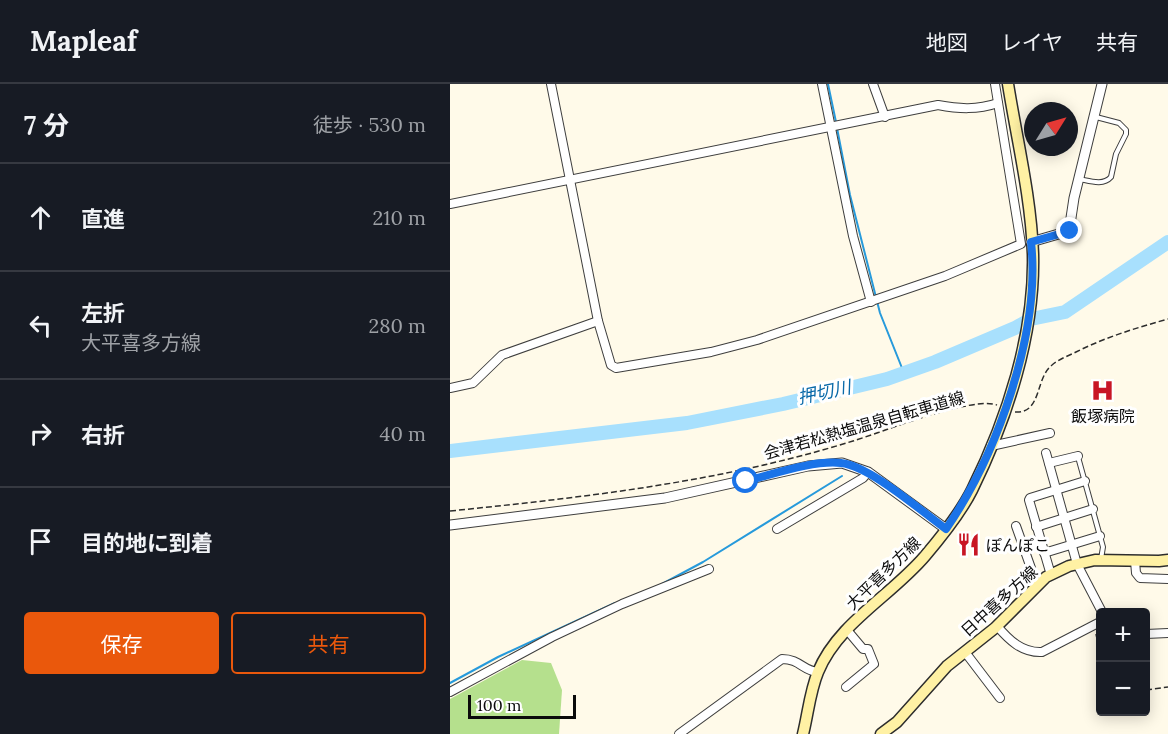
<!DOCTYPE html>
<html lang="ja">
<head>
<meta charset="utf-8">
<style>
	:root { --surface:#171b24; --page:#242831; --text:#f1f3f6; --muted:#9ea1a6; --line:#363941; --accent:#ea580c }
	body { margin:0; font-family:Lora,"Noto Sans JP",serif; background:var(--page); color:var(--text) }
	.controls { position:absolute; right:18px; bottom:18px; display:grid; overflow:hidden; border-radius:6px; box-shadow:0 3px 15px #0003 }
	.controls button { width:54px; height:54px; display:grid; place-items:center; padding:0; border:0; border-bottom:2px solid var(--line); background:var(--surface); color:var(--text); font:30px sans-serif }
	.compass { position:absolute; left:574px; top:18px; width:54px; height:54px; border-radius:50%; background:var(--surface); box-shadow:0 3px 15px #0003; rotate:53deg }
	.scale { position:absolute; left:18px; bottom:15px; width:108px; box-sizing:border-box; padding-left:6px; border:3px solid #0b0b0b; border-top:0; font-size:16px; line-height:21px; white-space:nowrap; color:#0b0b0b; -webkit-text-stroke:4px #fff; paint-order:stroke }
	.stop { position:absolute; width:18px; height:18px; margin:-14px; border:4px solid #1a73e8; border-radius:50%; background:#fff }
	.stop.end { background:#1a73e8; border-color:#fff; box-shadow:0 2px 6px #0008 }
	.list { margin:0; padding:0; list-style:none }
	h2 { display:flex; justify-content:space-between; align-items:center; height:78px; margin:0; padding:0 24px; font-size:26px }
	h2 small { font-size:20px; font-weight:400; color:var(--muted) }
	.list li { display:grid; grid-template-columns:39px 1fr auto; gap:18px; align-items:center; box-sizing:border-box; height:108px; padding:0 24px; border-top:2px solid var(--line) }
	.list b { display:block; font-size:22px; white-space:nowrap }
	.list p { margin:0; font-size:20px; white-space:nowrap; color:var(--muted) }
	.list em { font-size:20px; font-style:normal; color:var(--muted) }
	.actions { display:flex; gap:12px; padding:18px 24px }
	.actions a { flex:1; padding:14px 0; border:2px solid var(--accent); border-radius:6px; text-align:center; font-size:21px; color:var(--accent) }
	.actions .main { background:var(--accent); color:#fff }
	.icon { flex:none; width:33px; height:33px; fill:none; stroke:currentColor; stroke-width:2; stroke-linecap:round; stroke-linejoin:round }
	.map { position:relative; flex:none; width:718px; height:650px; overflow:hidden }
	header { display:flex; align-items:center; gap:36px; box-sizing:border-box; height:84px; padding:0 30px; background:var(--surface); border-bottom:2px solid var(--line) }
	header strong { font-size:28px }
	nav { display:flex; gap:33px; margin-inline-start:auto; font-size:21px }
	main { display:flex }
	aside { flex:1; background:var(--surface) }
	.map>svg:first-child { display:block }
	.forest { fill:#b5e08d }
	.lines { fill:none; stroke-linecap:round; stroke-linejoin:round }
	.stream { stroke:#279adb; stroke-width:2 }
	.river { stroke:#a8e0fd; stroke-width:14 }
	.service-casing { stroke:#3e3e3e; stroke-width:6 }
	.minor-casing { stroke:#3e3e3e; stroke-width:10 }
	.tertiary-casing { stroke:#3e3e3e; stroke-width:11 }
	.secondary-casing { stroke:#2d2d2d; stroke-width:13 }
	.path { stroke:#2d2d2d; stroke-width:1.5; stroke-dasharray:6 3; stroke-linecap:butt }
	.service { stroke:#fff; stroke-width:4 }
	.minor { stroke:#fff; stroke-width:8 }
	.tertiary { stroke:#fff; stroke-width:9 }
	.secondary { stroke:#fff1a4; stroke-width:10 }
	.route { stroke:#1a73e8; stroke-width:8 }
	.labels { text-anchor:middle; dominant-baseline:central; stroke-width:6; stroke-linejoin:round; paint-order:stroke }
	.poi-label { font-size:16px; fill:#0b0b0b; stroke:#fff }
	.street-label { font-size:16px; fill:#0b0b0b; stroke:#fff }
	.water-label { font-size:18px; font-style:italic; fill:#0969a8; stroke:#fff }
</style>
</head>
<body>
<header>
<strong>Mapleaf</strong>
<nav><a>地図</a><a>レイヤ</a><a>共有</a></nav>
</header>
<main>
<aside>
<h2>7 分<small>徒歩 · 530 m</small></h2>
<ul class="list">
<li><svg class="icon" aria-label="ahead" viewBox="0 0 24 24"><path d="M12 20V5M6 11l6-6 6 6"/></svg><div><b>直進</b></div><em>210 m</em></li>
<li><svg class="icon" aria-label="left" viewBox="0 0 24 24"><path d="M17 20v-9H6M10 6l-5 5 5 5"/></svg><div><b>左折</b><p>大平喜多方線</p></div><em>280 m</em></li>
<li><svg class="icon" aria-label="right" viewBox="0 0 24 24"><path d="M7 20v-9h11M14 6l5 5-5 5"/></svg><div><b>右折</b></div><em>40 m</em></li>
<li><svg class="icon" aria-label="arrive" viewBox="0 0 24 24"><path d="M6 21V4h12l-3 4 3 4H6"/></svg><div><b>目的地に到着</b></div></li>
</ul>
<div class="actions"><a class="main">保存</a><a>共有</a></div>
</aside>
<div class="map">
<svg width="718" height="650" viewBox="0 0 718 650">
	<rect width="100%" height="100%" fill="#fffae9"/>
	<polygon class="forest" points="72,576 101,579 112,606 109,650 0,650 0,615"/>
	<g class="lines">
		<g class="stream">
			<polyline points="378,0 386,38"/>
			<polyline points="387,44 400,111 430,229 454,289"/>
			<polyline points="212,500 253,478 392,392"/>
			<polyline points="0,599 48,573 165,519"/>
		</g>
		<polyline class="river" points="0,367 237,339 333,320 437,295 485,278 565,244 581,235 615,228 718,158"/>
		<defs>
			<g id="service">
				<path d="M629,95C640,97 653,102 661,93L666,70L676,50V46L669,39L646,33"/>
				<polyline points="628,373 653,463 651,475"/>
			</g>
			<g id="minor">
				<polyline points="101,0 148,237 161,281 166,284 261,268 307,256 495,192 571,160 545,0"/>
				<polyline points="372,0 403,152 421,218"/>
				<polyline points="423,0 435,33"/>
				<path d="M0,120L488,21C509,25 527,26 548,19"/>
				<polyline points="0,304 23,299 52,271 148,237"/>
				<polyline points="541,362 600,349"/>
				<polyline points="596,369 627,480 652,528"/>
				<polyline points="599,379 628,372"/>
				<polyline points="566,442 587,501"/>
				<polyline points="586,443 643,425"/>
				<polyline points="327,445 413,394 418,388"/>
				<polyline points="594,469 650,452"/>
				<polyline points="685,477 686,489 690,494 718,495"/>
				<polyline points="601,491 579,416 580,414 635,397"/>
				<path d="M547,542C559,556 572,569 592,568L650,538"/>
				<polyline points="696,550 718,549"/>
				<polyline points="515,568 550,614"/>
				<polyline points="396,603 424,580 418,565 413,565 397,546"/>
				<polyline points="0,608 102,553 172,520 259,485"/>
				<path d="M229,650L332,575C350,575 353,587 368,588"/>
			</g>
			<g id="tertiary">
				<polyline points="581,158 619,147 624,114 652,0"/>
				<polyline points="0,441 215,414 358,382 392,379 418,388 496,445"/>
			</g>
			<g id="secondary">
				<path d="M353,650C358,630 360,607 368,588C388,539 441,512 475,472C492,452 510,430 522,406C557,335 585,250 583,170C581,113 567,56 558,0"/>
				<polyline points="431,650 447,638 497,582 545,544 596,493 619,482 645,476 709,477 718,476"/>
			</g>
		</defs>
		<use href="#service" class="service-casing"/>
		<use href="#minor" class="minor-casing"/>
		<use href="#tertiary" class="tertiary-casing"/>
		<use href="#secondary" class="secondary-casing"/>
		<g class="path">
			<path d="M565,328C592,330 585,294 602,281C609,275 618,272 626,268C656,253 686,244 718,235"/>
			<path d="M0,427C137,413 271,398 403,357C433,348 521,312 547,321"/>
			<polyline points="646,550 650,569"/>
			<polyline points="696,606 718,603"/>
		</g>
		<use href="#service" class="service"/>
		<use href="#minor" class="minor"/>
		<use href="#tertiary" class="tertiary"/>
		<use href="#secondary" class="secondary"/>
	</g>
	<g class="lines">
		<path class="route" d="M296,397C324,390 363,376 391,379C420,382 471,427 496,445C547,371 591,248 581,158L620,147"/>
	</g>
	<defs>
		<symbol id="hospital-bare" viewBox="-9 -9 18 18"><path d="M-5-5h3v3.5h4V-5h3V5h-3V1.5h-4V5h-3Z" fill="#c81625" stroke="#fff" stroke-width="2.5" paint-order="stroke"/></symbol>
		<symbol id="restaurant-bare" viewBox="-9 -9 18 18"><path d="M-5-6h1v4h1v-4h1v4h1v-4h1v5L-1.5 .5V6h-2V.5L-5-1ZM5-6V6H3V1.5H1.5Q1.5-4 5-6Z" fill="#c81625" stroke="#fff" stroke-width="2.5" paint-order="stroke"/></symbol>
	</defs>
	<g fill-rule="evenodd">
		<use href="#hospital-bare" x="636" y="290" width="33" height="33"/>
		<use href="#restaurant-bare" x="502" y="444" width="33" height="33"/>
	</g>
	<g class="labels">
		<g class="poi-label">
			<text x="653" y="332">飯塚病院</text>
			<text x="536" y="461" text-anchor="start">ぽんぽこ</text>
		</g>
		<g class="street-label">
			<text transform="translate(414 341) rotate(-16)">会津若松熱塩温泉自転車道線</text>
			<text transform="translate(433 489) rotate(-44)">大平喜多方線</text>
			<text transform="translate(549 517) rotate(-42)">日中喜多方線</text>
		</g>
		<g class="water-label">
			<text transform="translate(374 308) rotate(-12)">押切川</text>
		</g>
	</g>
</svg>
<div class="controls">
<button>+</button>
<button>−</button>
</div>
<svg class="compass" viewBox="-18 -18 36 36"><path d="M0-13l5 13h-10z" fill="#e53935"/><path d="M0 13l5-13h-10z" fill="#9ea1a6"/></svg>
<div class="scale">100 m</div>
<div class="stop" style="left:296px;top:397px"></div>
<div class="stop end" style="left:620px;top:147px"></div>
</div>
</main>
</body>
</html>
